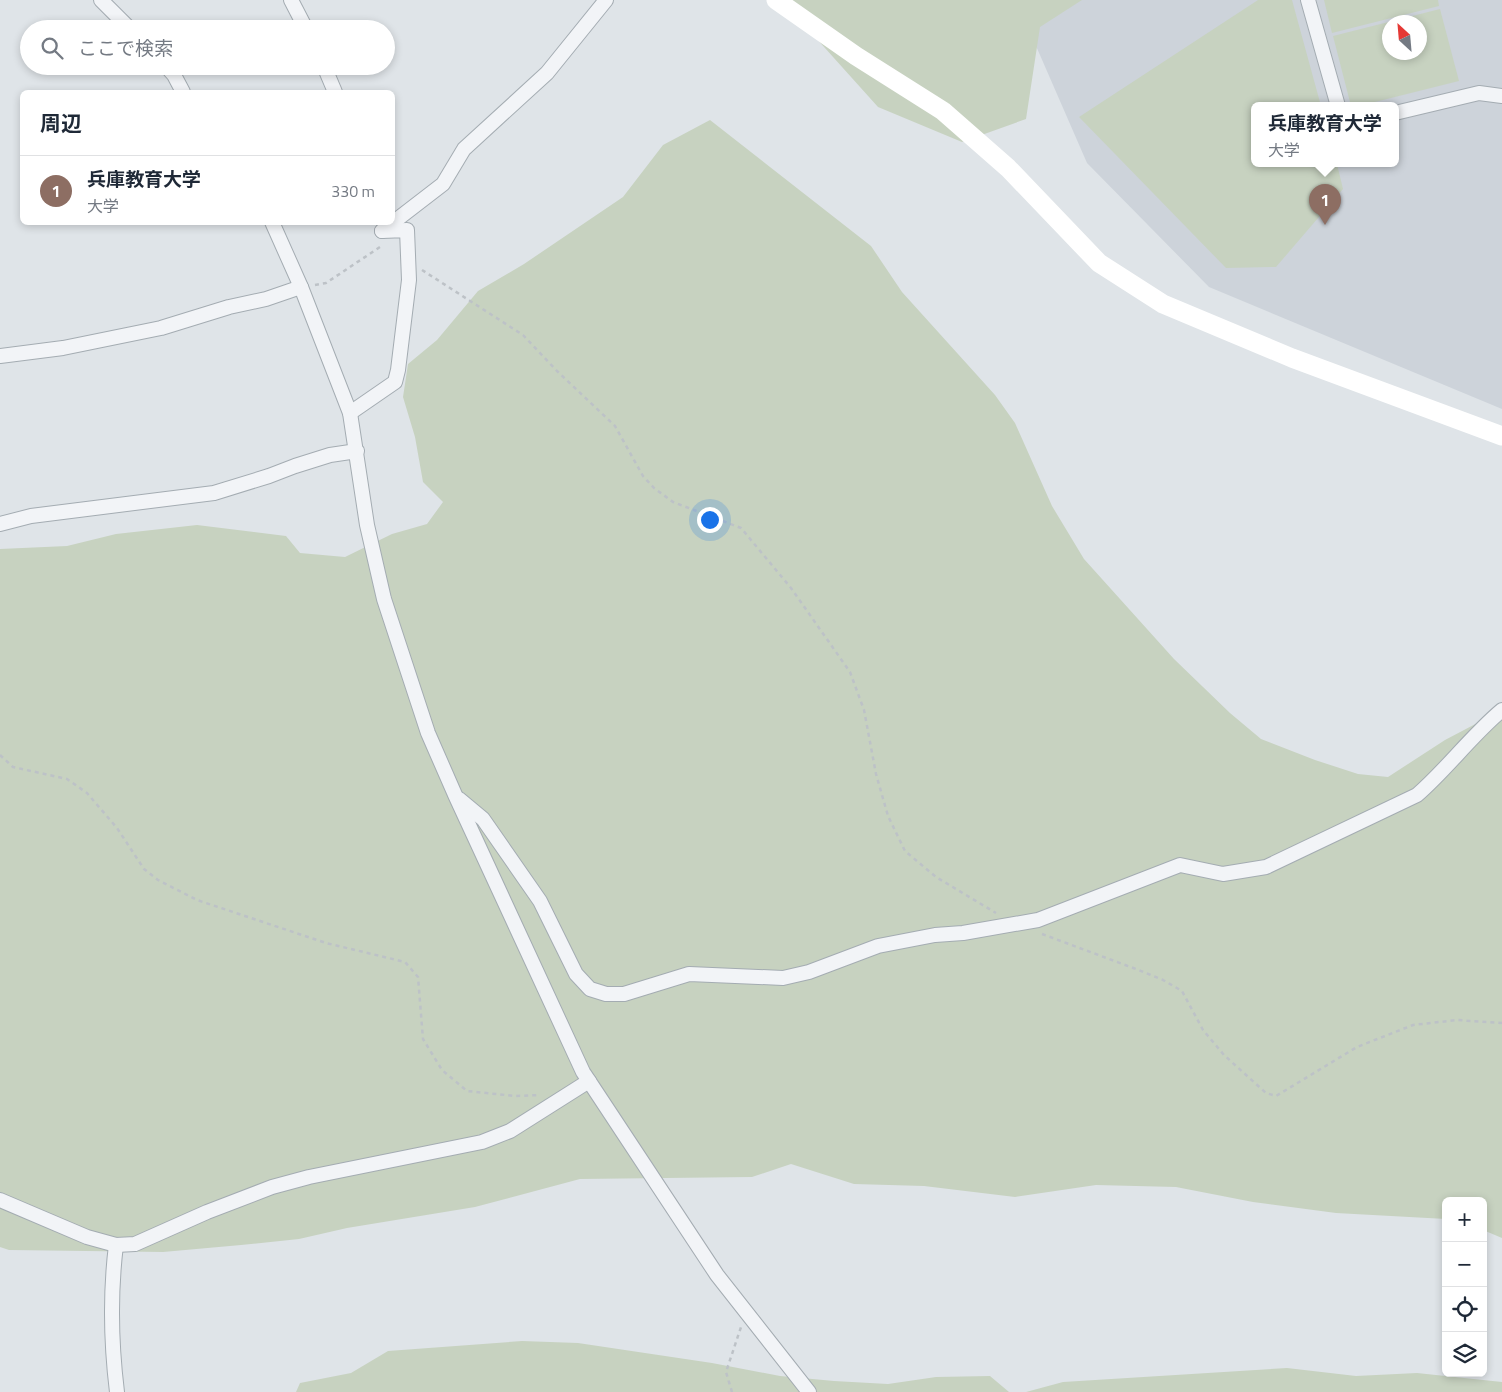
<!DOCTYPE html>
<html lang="ja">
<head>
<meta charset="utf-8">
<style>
	:root { --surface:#fff; --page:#f2f2f3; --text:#1f2937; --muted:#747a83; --line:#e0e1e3; --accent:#7c3aed }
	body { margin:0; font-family:"Titillium Web","Noto Sans JP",sans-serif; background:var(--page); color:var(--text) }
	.controls { position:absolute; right:15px; bottom:15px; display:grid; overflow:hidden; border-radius:8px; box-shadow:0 2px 8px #0003 }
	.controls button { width:45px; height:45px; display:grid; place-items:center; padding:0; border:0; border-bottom:1px solid var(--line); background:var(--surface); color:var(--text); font:25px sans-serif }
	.compass { position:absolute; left:1382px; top:15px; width:45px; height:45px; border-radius:50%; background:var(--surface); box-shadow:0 2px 8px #0003; rotate:334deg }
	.you { position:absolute; left:709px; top:519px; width:18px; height:18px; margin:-12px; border:4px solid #fff; border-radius:50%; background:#1a73e8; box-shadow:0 0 0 8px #1a73e833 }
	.badge { display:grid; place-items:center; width:32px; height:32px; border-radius:50%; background:var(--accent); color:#fff; font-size:16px; font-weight:700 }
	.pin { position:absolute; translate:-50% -41px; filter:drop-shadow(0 1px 2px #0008) }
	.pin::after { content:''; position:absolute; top:26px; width:18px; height:15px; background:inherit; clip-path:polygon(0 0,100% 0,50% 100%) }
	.popup { position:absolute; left:1251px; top:102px; width:148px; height:65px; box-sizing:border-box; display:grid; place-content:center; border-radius:8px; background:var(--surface); filter:drop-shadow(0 1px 4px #0005); font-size:16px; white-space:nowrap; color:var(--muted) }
	.popup b { font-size:19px; color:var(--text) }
	.popup::after { content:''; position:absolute; left:50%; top:100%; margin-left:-10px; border:10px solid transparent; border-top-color:var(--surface) }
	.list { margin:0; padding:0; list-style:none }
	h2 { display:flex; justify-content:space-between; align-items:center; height:65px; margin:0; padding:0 20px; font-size:21px }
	h2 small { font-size:16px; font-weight:400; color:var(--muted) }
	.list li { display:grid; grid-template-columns:32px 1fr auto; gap:15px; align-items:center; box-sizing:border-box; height:70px; padding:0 20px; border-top:1px solid var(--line) }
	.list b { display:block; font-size:19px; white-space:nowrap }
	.list p { margin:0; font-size:16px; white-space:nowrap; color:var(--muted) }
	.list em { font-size:16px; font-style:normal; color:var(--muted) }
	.icon { flex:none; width:28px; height:28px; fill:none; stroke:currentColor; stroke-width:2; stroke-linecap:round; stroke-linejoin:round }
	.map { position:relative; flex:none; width:1502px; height:1392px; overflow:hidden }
	.search { position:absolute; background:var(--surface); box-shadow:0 2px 8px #0003; left:20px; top:20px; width:375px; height:55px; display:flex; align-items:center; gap:12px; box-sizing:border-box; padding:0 18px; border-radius:28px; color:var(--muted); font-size:19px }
	.panel { position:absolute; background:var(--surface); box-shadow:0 2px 8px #0003; left:20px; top:90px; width:375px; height:135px; border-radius:8px }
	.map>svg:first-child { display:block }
	.built { fill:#cdd3da; fill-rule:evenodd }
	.green { fill:#c7d2c0; fill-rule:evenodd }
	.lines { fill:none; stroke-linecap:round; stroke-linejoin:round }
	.street-casing { stroke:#a4acb2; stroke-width:16 }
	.path { stroke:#bdc2c7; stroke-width:2.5; stroke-dasharray:4 4; stroke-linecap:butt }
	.street { stroke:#f2f4f7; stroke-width:14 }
	.secondary { stroke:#fff; stroke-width:19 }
</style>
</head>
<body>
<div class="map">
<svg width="1502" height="1392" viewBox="0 0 1502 1392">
	<rect width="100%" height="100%" fill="#dfe4e8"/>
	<path class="built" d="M1016,0H1502V409L1209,287L1087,163ZM1390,22H1420V52H1390ZM1255,106H1395V164H1255Z"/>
	<g class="green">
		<polygon points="787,0 1082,0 1040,27 1026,119 962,142 878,107 789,8"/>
		<polygon points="1258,0 1292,0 1321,106 1255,106 1255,164 1337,164 1343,189 1276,267 1226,268 1079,117"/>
		<polygon points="1324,0 1438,0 1439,6 1332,33"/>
		<path d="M1440,9L1459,81L1359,106H1351L1333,36ZM1420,22V52H1390V22Z"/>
		<polygon points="710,120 871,246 902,292 995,395 1015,423 1052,506 1084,559 1174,659 1230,713 1261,739 1315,760 1358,774 1388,777 1445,740 1502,710 1502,1238 1483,1230 1483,1201 1446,1201 1446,1219 1336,1213 1253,1202 1176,1187 1096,1185 1015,1197 924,1186 854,1184 791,1164 752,1177 580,1179 475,1207 347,1228 299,1239 241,1245 163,1252 9,1250 0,1247 0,549 67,546 116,534 197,525 286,536 300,553 345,557 392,534 427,524 443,502 423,482 415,437 403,397 408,364 437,340 478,291 524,264 623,197 663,145"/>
		<polygon points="522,1341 578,1343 712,1363 780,1376 834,1381 888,1384 936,1377 990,1376 1009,1392 296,1392 300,1383 351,1373 388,1351"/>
		<polygon points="1287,1368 1356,1376 1417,1373 1502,1382 1502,1392 1026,1392 1063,1382"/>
	</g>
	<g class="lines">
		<defs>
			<g id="street">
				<polyline points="101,0 130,29"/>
				<polyline points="291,0 306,29"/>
				<polyline points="1308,0 1338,106"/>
				<polyline points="166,66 174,75 183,92"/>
				<polyline points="324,66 335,92"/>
				<polyline points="1395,113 1479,93 1502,96"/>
				<polyline points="272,222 301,287 350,413 367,525 384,599 428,733 456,797 583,1072 717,1275 809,1392"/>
				<polyline points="382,231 443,184 464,149 547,73 606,0"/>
				<polyline points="0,356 63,348 161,328 229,307 266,299 301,287"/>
				<polyline points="350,413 395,382 398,370 409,280 407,230 382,231"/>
				<polyline points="0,524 31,516 214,493 269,476 295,466 330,455 357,451"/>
				<path d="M459,799L483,819L540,901L576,974L590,989L606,994H624L689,974L783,978L809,972L878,946L935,935L963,933L1038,920L1180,865L1223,874L1266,867L1417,795C1447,769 1471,736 1502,710"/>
				<polyline points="0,1200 87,1237 116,1245 135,1244 207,1212 272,1187 309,1177 482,1142 510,1131 589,1081"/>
				<path d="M116,1245C110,1294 111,1343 117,1392"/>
			</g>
		</defs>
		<use href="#street" class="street-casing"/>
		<g class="path">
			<polyline points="422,270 523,335 557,371 615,426 643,476 654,488 673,502 741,528 791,588 850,672 864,710 876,774 888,816 905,851 936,877 996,913"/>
			<polyline points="315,285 326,283 383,245"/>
			<polyline points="0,755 13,767 67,779 87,793 117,828 144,869 158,880 197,900 326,943 405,962 418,977 423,1039 442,1070 467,1091 515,1096 540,1095"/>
			<polyline points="1042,934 1136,969 1163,980 1182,991 1203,1030 1224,1055 1266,1093 1276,1096 1357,1047 1413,1025 1457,1020 1502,1023"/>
			<polyline points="732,1392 726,1372 741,1327"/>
		</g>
		<use href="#street" class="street"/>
		<polyline class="secondary" points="776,0 856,56 943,111 1008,168 1099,263 1163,304 1292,358 1502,436"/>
	</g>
</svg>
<div class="controls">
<button>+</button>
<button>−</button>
<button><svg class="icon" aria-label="locate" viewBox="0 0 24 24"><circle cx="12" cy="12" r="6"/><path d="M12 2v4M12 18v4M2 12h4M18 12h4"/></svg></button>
<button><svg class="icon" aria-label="layers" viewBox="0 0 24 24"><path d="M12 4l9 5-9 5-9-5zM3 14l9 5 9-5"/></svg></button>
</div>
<svg class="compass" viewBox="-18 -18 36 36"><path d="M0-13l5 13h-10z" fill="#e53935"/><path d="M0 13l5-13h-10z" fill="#747a83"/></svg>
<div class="you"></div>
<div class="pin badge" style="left:1325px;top:225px;background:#8d6e63">1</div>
<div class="popup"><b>兵庫教育大学</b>大学</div>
<div class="search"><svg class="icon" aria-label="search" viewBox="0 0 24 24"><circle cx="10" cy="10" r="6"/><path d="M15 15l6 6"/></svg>ここで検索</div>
<section class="panel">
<h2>周辺<small></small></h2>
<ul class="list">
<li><span class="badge" style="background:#8d6e63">1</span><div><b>兵庫教育大学</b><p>大学</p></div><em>330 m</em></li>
</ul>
</section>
</div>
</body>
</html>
